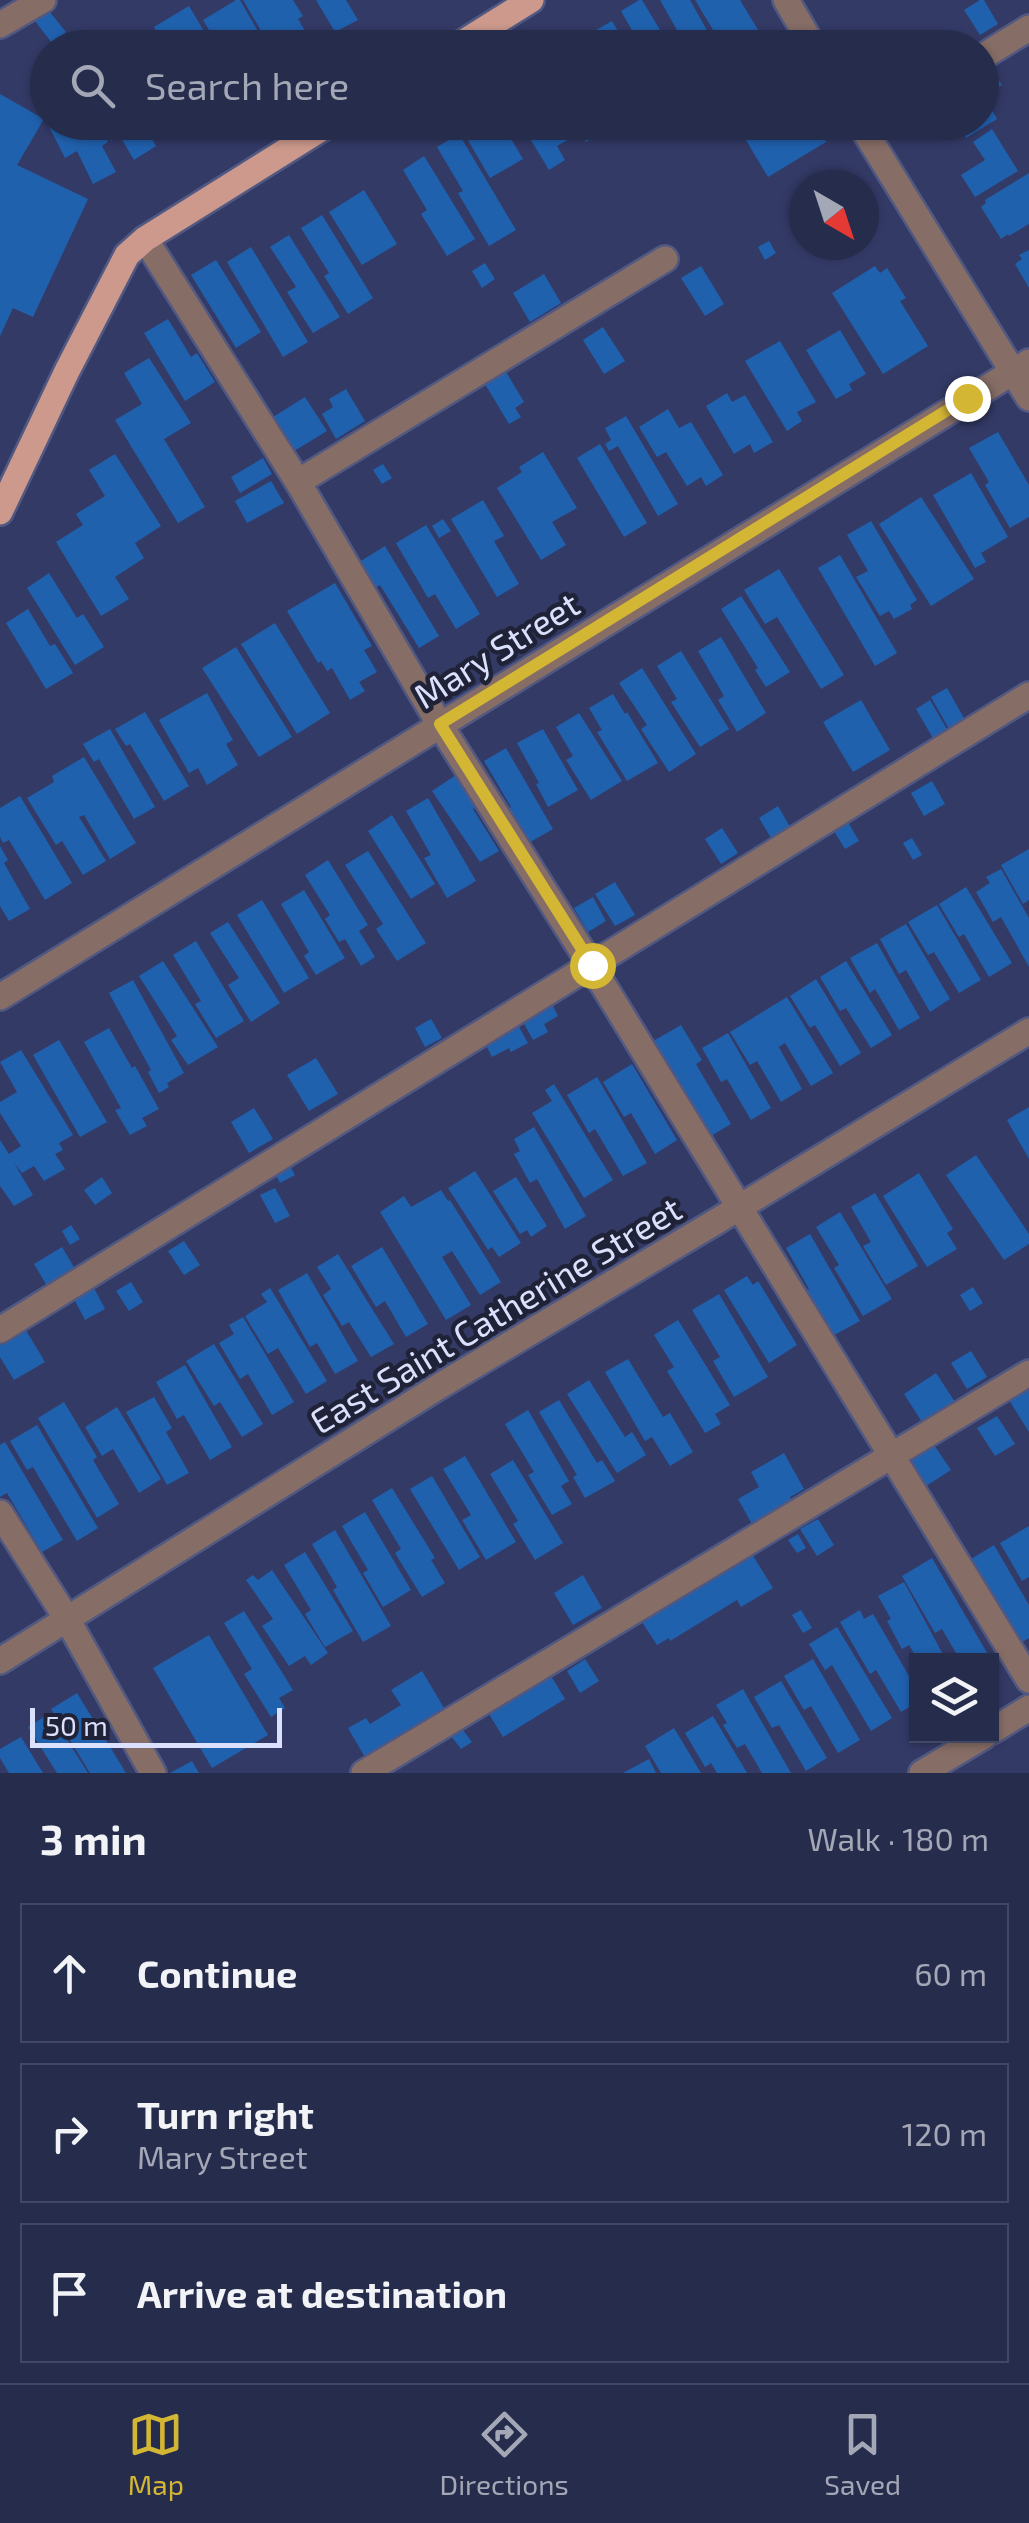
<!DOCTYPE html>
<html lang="en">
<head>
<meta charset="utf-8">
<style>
	:root { --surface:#262c4c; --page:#323856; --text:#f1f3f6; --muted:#a4a7b5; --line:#424864; --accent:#d4b635 }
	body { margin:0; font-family:"Exo 2",sans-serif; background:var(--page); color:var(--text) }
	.controls { position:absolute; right:30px; bottom:30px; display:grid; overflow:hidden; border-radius:0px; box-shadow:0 2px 8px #0004 }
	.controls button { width:90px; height:90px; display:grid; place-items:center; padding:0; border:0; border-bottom:2px solid var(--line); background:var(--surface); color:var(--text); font:50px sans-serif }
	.compass { position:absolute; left:789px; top:170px; width:90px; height:90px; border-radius:50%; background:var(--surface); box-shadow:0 2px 8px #0004; rotate:141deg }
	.scale { position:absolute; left:30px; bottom:25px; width:252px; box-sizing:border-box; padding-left:10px; border:5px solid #dbe1fd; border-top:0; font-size:28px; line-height:35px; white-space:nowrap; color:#dbe1fd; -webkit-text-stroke:8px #202337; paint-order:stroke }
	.stop { position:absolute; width:30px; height:30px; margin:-22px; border:8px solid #d4b635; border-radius:50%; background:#fff }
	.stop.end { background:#d4b635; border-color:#fff; box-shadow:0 2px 10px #0008 }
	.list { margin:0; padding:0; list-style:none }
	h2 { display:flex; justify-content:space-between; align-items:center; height:130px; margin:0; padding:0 40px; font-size:42px }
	h2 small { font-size:32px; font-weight:400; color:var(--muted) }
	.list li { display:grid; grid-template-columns:65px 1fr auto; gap:30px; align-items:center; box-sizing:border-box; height:140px; margin:0 20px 20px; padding:0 20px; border:2px solid var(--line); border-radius:0px }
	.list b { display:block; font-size:38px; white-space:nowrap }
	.list p { margin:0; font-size:32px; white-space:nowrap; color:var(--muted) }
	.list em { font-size:32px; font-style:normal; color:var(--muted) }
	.icon { flex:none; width:55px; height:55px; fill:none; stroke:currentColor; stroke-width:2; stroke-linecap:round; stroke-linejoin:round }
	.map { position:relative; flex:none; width:1029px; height:1773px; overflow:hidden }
	.search { position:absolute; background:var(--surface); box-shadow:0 2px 8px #0004; left:30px; right:30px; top:30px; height:110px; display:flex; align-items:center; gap:25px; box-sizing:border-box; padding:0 35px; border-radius:55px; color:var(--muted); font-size:38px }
	.sheet { height:610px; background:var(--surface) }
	nav { display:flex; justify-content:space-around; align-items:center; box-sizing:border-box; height:140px; border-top:2px solid var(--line); background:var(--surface); font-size:28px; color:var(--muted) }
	nav a { display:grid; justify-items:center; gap:5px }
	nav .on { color:var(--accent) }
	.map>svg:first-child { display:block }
	.building { fill:#2061ae }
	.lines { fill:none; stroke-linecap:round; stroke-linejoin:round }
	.minor-casing { stroke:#515881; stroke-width:30 }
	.major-casing { stroke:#515881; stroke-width:30 }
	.minor { stroke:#866d66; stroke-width:25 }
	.major { stroke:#cc998c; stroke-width:25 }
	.route { stroke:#d4b635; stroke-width:12 }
	.labels { text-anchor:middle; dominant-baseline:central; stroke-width:9; stroke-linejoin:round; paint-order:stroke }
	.street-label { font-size:35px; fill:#dbe1fd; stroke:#202337 }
</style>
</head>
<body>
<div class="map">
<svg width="1029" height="1773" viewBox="0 0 1029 1773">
	<rect width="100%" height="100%" fill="#333a66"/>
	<g class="building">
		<polygon points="236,0 240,0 263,40 259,43 262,48 220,48 203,20"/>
		<polygon points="243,0 293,0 303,16 298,19 315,48 283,48 279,41 270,46"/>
		<polygon points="316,0 346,0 358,20 335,32"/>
		<polygon points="639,0 642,0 671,48 642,48 621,11"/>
		<polygon points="660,0 690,0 717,48 687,48"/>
		<polygon points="695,0 740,0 769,48 724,48"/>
		<polygon points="980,0 984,0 998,24 980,35 964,10"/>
		<polygon points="189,6 214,48 166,48 154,27"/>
		<polygon points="49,11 66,32 52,43 35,21"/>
		<polygon points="612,21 628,48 597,48 589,34"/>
		<polygon points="995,74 1002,85 991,92 983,80"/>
		<polygon points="982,93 997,119 966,138 956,122 982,122"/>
		<polygon points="0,94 44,119 17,165 88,199 33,317 13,308 0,336"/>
		<polygon points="48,112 48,122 98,122 108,142 102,146 116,172 93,184 77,151 65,158 43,115"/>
		<polygon points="100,122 142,122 156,146 134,160 120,136 111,141"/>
		<polygon points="162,122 194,122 171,136"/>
		<polygon points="475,122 501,122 523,159 490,178 462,130"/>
		<polygon points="520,122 562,122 571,138 557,146 565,160 549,170"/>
		<polygon points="575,122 619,122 586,142"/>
		<polygon points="735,122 814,122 826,142 768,177"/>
		<polygon points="929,122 956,122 936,134"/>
		<polygon points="992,129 1018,171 975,197 961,175 985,160 973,142"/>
		<polygon points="459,134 516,230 489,246 458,193 463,191 437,147"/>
		<polygon points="424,156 475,239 447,256 421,214 427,210 403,170"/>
		<polygon points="1029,173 1029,224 1009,236 1008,234 1001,239 981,207 986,203 985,200"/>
		<polygon points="364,190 397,244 362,265 329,212"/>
		<polygon points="322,215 373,298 348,314 324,276 329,273 301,228"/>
		<polygon points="289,235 340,317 313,333 287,292 296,287 270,247"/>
		<polygon points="769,241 776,253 765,260 758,247"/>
		<polygon points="251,247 308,342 283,357 227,262"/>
		<polygon points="1029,250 1029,288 1015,264 1022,259 1019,255"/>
		<polygon points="216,260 261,332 236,348 191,275"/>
		<polygon points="485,263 495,279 482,288 472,271"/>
		<polygon points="701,266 724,304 705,316 681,278"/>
		<polygon points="875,266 880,273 887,268 906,298 900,301 928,346 883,374 832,293"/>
		<polygon points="544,274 561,303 530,322 513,293"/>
		<polygon points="168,319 191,357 197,353 215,382 185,401 144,333"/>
		<polygon points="603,327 625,361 604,374 583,340"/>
		<polygon points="840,330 866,374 849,384 852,390 836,399 806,350"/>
		<polygon points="780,341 816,402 797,412 802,421 787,431 745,361"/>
		<polygon points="149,358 191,423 164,439 205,507 178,523 115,420 142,404 124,373"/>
		<polygon points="503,367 524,402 515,408 521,417 509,424 482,379"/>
		<polygon points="346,389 365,421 336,439 322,414 333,407 329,399"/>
		<polygon points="727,393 732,402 745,395 773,442 754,453 750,444 734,454 706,406"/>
		<polygon points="305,397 327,431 294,451 273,417"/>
		<polygon points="668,409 679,428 691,422 723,475 706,486 701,477 687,486 666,452 657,457 639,427"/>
		<polygon points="626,416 678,504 658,516 618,446 609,451 605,444 611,440 605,428"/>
		<polygon points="998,432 1029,485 1029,517 1010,528 985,485 989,482 969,448"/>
		<polygon points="600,444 647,523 624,537 577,458"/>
		<polygon points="543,452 577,508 552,522 566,545 541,560 497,488 522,472 519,467"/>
		<polygon points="115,454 161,526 135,543 144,558 115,577 129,599 101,616 56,542 83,525 76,514 105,496 89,470"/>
		<polygon points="263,458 272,474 240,493 231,477"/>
		<polygon points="383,464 392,478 382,484 373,470"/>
		<polygon points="971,473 1008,537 981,553 986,562 975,568 933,495"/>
		<polygon points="271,481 284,503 247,523 235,501"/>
		<polygon points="921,497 974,579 931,606 879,524"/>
		<polygon points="483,500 504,536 494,541 519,584 497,597 451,519"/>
		<polygon points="443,519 451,531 439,538 432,526"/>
		<polygon points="871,521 917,600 910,605 912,609 894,619 889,611 880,616 856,577 868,571 847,535"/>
		<polygon points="426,525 480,614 456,629 435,594 428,598 396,543"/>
		<polygon points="385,546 439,636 419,648 380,585 372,590 356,564"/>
		<polygon points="840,555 897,653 875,666 818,568"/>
		<polygon points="779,569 844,675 821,689 777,617 765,624 744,590"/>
		<polygon points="49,573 77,618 83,614 104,647 75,665 27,588"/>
		<polygon points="335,583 372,646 364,650 377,672 359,682 365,691 350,700 332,668 327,671 321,661 318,663 287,611"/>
		<polygon points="741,596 790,672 766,687 755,670 758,668 721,609"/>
		<polygon points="28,609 50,646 55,644 73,673 46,689 6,623"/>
		<polygon points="275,623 330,713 297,734 241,644"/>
		<polygon points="721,637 766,713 737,732 718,700 724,696 698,651"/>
		<polygon points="236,647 292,737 259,757 202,668"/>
		<polygon points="681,651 729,729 700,747 671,702 677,699 657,666"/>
		<polygon points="642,668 696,754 669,772 641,729 647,725 619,683"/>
		<polygon points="947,688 965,720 949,729 931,697"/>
		<polygon points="207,693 233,740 226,744 238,765 207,785 198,768 189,773 159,720"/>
		<polygon points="613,694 625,714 627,712 658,763 627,781 597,732 602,730 589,708"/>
		<polygon points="861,700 890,750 853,772 823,722"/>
		<polygon points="930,700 948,731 934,740 916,709"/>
		<polygon points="145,712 189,786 164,801 130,744 126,746 115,729"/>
		<polygon points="579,713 622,781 591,800 566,760 573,756 556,727"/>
		<polygon points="110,729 155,807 134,819 99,759 94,762 83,744"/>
		<polygon points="543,729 578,790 548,807 536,784 539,783 517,743"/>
		<polygon points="506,748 553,829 527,844 507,810 511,807 484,761"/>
		<polygon points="84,757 136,843 110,859 84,815 79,817 106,861 83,875 62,841 56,845 27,798 54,782 52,776"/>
		<polygon points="456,775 477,807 473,809 499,851 480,862 432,791"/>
		<polygon points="932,781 945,804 924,816 911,793"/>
		<polygon points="20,796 72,883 45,900 9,840 3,843 0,837 0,808"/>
		<polygon points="428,798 476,881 447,898 424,858 431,855 406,811"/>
		<polygon points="778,806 793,832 774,843 759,818"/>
		<polygon points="392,815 435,884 411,899 368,831"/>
		<polygon points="848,822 859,841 845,849 834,831"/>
		<polygon points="722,828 738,853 721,864 705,839"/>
		<polygon points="912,838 922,855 913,860 903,843"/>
		<polygon points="0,846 8,860 4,863 30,909 9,921 0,906"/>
		<polygon points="1029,849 1029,900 1023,904 1001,865"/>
		<polygon points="368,851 426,943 397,961 376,929 383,924 345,865"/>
		<polygon points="328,860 368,925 359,931 375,957 361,966 345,939 339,942 325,919 330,915 305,875"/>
		<polygon points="1001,869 1029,918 1029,967 1001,917 993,922 976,892 990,883 986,877"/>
		<polygon points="615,882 635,915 615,926 595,894"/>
		<polygon points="966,887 1012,963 989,977 964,934 959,937 939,904"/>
		<polygon points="304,890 345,958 316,975 304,956 309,952 281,904"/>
		<polygon points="593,897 606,921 588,932 574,908"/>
		<polygon points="262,900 309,978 284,993 237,915"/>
		<polygon points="937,905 981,980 959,993 934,952 928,955 908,922"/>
		<polygon points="228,922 280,1003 251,1022 228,985 239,978 210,933"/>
		<polygon points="906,924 950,999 930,1012 906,970 899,974 880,939"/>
		<polygon points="196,941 244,1021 216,1038 195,1004 201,1001 173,955"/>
		<polygon points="877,943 920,1018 899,1030 875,989 870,993 850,958"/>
		<polygon points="163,961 218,1047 188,1065 171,1040 177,1036 139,976"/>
		<polygon points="846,961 892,1035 871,1048 846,1008 840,1011 820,977"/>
		<polygon points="816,979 861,1053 840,1066 815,1025 810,1028 790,996"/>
		<polygon points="133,980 184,1073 167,1083 169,1087 159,1093 148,1072 151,1070 109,993"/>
		<polygon points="787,997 833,1073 811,1086 785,1043 779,1047 770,1031 802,1089 781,1102 757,1061 750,1065 730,1032"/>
		<polygon points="552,1004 558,1016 544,1024 548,1032 533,1040 522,1020"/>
		<polygon points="431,1019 442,1038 425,1047 415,1028"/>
		<polygon points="517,1023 528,1043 511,1052 509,1048 492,1057 484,1041"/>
		<polygon points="681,1025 702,1060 696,1064 731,1124 704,1140 648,1044"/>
		<polygon points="109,1028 132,1068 135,1066 159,1109 142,1118 147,1126 130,1135 115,1110 121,1108 84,1042"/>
		<polygon points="728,1033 771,1108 751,1120 727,1079 721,1082 702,1048"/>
		<polygon points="59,1040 107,1122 80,1137 33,1055"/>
		<polygon points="21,1050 73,1135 59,1143 63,1150 55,1154 65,1169 44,1181 34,1166 22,1173 14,1163 33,1195 14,1206 0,1186 0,1140 9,1154 21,1146 0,1113 0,1102 17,1092 0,1062"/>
		<polygon points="316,1058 338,1094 309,1111 287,1075"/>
		<polygon points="632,1064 677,1140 655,1154 631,1113 624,1117 603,1082"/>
		<polygon points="597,1077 647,1163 623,1176 595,1129 589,1133 567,1095"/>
		<polygon points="554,1084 613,1180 584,1198 532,1113 552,1101 545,1090"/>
		<polygon points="1029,1107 1029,1159 1007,1120"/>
		<polygon points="254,1108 273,1139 249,1153 231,1122"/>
		<polygon points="534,1127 586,1216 565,1229 537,1179 530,1183 514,1154 520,1151 514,1139"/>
		<polygon points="976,1155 1029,1234 1029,1244 1004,1260 946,1175"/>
		<polygon points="288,1162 295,1175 280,1183 273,1170"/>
		<polygon points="475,1171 521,1243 499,1257 492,1247 488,1250 448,1188"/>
		<polygon points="919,1173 953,1229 947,1233 957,1249 927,1267 883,1196"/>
		<polygon points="102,1177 112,1193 95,1205 84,1190"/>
		<polygon points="516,1177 547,1226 531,1237 527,1230 520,1234 493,1191"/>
		<polygon points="275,1188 290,1216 275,1223 260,1195"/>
		<polygon points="441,1190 448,1201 450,1200 501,1282 480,1295 452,1251 442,1257 471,1305 446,1320 380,1212 404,1196 411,1207"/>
		<polygon points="875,1193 918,1266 886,1285 863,1246 871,1242 851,1207"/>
		<polygon points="840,1212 892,1299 863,1316 834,1268 839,1265 816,1227"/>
		<polygon points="71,1225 80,1239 70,1245 62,1231"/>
		<polygon points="810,1234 860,1321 827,1339 801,1293 809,1289 786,1248"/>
		<polygon points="184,1241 200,1265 184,1275 168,1251"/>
		<polygon points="62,1247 75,1269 47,1286 34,1264"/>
		<polygon points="382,1247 428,1324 406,1337 385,1301 376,1307 351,1266"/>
		<polygon points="338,1254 394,1344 371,1357 349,1322 342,1326 323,1295 331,1289 317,1267"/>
		<polygon points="307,1273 358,1361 335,1374 317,1343 310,1347 278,1290"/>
		<polygon points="747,1276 753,1285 758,1281 797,1345 769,1363 724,1290"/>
		<polygon points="131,1282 143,1302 129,1311 116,1291"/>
		<polygon points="93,1286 105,1309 85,1320 73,1297"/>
		<polygon points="973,1287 983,1303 970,1311 960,1295"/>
		<polygon points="270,1288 327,1381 306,1394 278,1348 268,1354 245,1316 267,1302 261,1294"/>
		<polygon points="719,1294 768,1377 734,1397 713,1361 720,1357 692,1310"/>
		<polygon points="243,1317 294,1402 272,1415 248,1374 240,1379 219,1343 234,1334 229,1325"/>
		<polygon points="678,1320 730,1405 715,1414 721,1424 705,1433 667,1371 674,1367 654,1335"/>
		<polygon points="21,1322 45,1362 14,1380 0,1357 0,1335"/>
		<polygon points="214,1344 263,1424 242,1437 220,1402 214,1406 186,1361"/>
		<polygon points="971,1351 987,1377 967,1389 951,1363"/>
		<polygon points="628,1359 663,1417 670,1413 693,1452 670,1466 652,1437 645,1441 605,1372"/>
		<polygon points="185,1365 232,1447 210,1460 184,1415 177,1419 156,1382"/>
		<polygon points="936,1373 955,1402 922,1422 904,1394"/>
		<polygon points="589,1380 625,1437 632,1432 646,1455 617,1473 567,1394"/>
		<polygon points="1029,1388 1029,1432 1009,1400"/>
		<polygon points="154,1397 172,1428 166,1432 189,1473 167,1485 126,1412"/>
		<polygon points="559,1400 597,1463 602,1460 615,1481 585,1498 573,1477 577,1475 539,1412"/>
		<polygon points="64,1402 97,1457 93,1460 119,1504 97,1518 38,1418"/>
		<polygon points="117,1407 161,1479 139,1493 113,1449 102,1456 85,1427"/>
		<polygon points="528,1410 569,1481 561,1486 572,1504 552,1515 528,1475 534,1472 505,1424"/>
		<polygon points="997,1416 1015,1444 995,1456 977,1428"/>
		<polygon points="37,1425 98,1528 77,1541 33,1467 27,1470 10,1441"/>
		<polygon points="5,1442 63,1540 42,1552 7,1493 0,1497 0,1445"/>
		<polygon points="934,1445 951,1470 920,1490 903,1465"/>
		<polygon points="784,1453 804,1489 790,1497 792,1502 752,1524 738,1499 759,1487 751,1472"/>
		<polygon points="465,1456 516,1542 486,1560 462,1520 471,1515 443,1469"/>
		<polygon points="513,1460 563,1543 535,1560 513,1524 518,1521 490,1474"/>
		<polygon points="432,1476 480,1557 459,1570 410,1489"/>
		<polygon points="392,1488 435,1558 431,1560 445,1583 422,1597 395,1553 401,1549 372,1500"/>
		<polygon points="365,1512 411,1590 383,1607 363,1573 368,1570 342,1526"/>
		<polygon points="818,1519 834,1545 817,1556 800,1529"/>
		<polygon points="1029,1526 1029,1577 1022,1581 1000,1543"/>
		<polygon points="335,1530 391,1626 363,1642 333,1590 337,1587 312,1544"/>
		<polygon points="798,1534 806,1548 797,1553 788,1540"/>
		<polygon points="994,1545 1029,1605 1029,1638 1019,1644 961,1565"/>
		<polygon points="305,1552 353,1631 325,1647 305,1614 311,1610 284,1565"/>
		<polygon points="752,1554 773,1588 741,1607 737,1600 670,1641 669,1638 657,1645 642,1622"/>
		<polygon points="932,1558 990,1658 986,1660 960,1660 942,1629 935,1633 902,1576"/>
		<polygon points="272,1570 328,1653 311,1665 305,1656 289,1666 262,1626 273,1619 246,1580 253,1575 258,1580"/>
		<polygon points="583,1575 602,1608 573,1625 554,1593"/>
		<polygon points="904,1582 946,1660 918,1660 909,1645 902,1649 887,1621 891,1619 878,1596"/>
		<polygon points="801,1610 812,1628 803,1633 792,1615"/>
		<polygon points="860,1610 864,1619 873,1614 916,1688 916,1703 901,1712 876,1670 870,1674 840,1622"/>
		<polygon points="244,1611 293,1690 279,1698 285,1708 271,1717 244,1674 252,1669 224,1623"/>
		<polygon points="837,1627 892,1718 871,1731 832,1665 825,1670 809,1644"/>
		<polygon points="209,1635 268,1735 212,1768 153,1668"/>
		<polygon points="585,1659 599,1681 580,1693 567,1671"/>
		<polygon points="813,1659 860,1740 838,1753 811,1706 804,1710 784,1676"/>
		<polygon points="422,1671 444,1708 414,1727 415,1729 366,1759 348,1728 366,1718 370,1724 401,1705 391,1690"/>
		<polygon points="551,1676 565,1699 503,1737 489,1714"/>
		<polygon points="781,1681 827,1758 806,1771 779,1725 772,1728 754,1697"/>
		<polygon points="743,1689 791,1773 762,1773 745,1744 737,1748 723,1725 727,1723 716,1705"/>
		<polygon points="77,1693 126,1773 90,1773 51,1709"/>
		<polygon points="50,1713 88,1773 57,1773 28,1727"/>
		<polygon points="713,1716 747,1773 717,1773 711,1763 705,1767 685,1733"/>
		<polygon points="674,1728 701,1773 661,1773 645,1746"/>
		<polygon points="462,1729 472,1742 461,1749 451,1736"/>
		<polygon points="21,1737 43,1773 9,1773 0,1758 0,1749"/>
		<polygon points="649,1759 656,1773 623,1773"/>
		<polygon points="192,1761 199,1773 170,1773"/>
	</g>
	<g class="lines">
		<defs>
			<g id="minor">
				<polyline points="786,0 814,48"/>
				<polyline points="0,25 43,0"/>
				<polyline points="982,57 1029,28"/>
				<polyline points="859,122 1029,398"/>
				<polyline points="145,239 298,482 665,259"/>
				<polyline points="298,482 440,725 591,965 1029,1680"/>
				<polyline points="0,997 1029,362"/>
				<polyline points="0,1330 1029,695"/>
				<polyline points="0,1513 67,1619 153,1773"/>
				<polyline points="0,1661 438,1387 717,1221 1029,1031"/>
				<polyline points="992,1731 1029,1708"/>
				<polyline points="364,1773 1029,1373"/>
				<polyline points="922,1773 984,1736"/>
			</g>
			<g id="major">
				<polyline points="454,48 531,0"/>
				<polyline points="0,512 67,371 127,255 145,239 332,122"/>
			</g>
		</defs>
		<use href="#minor" class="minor-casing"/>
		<use href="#major" class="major-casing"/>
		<use href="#minor" class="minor"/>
		<use href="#major" class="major"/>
	</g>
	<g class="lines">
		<polyline class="route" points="592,965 440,724 967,398"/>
	</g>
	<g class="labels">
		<g class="street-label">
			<text transform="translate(496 649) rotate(-32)">Mary Street</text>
			<text transform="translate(495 1314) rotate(-31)">East Saint Catherine Street</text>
		</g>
	</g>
</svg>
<div class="controls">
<button><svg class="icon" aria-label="layers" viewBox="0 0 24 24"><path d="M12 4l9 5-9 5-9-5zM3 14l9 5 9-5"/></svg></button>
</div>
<svg class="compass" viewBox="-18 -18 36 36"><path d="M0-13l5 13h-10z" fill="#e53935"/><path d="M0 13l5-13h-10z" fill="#a4a7b5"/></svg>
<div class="scale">50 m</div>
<div class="stop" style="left:592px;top:965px"></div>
<div class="stop end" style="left:967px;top:398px"></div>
<div class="search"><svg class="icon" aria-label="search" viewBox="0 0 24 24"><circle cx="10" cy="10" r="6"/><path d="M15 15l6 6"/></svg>Search here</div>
</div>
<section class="sheet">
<h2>3 min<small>Walk · 180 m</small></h2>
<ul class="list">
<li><svg class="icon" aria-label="ahead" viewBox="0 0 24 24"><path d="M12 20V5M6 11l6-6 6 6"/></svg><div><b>Continue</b></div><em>60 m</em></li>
<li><svg class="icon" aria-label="right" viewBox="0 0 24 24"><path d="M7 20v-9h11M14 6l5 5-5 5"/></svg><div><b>Turn right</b><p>Mary Street</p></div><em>120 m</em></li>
<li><svg class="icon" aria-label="arrive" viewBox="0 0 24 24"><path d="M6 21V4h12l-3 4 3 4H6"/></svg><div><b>Arrive at destination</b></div></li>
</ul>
</section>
<nav>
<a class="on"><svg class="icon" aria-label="map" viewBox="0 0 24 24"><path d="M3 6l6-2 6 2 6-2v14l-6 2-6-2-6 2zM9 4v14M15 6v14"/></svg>Map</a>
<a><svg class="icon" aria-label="directions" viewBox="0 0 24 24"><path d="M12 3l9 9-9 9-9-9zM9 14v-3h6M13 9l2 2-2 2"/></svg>Directions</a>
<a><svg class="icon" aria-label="saved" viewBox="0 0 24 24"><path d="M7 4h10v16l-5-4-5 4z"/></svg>Saved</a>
</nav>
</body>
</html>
